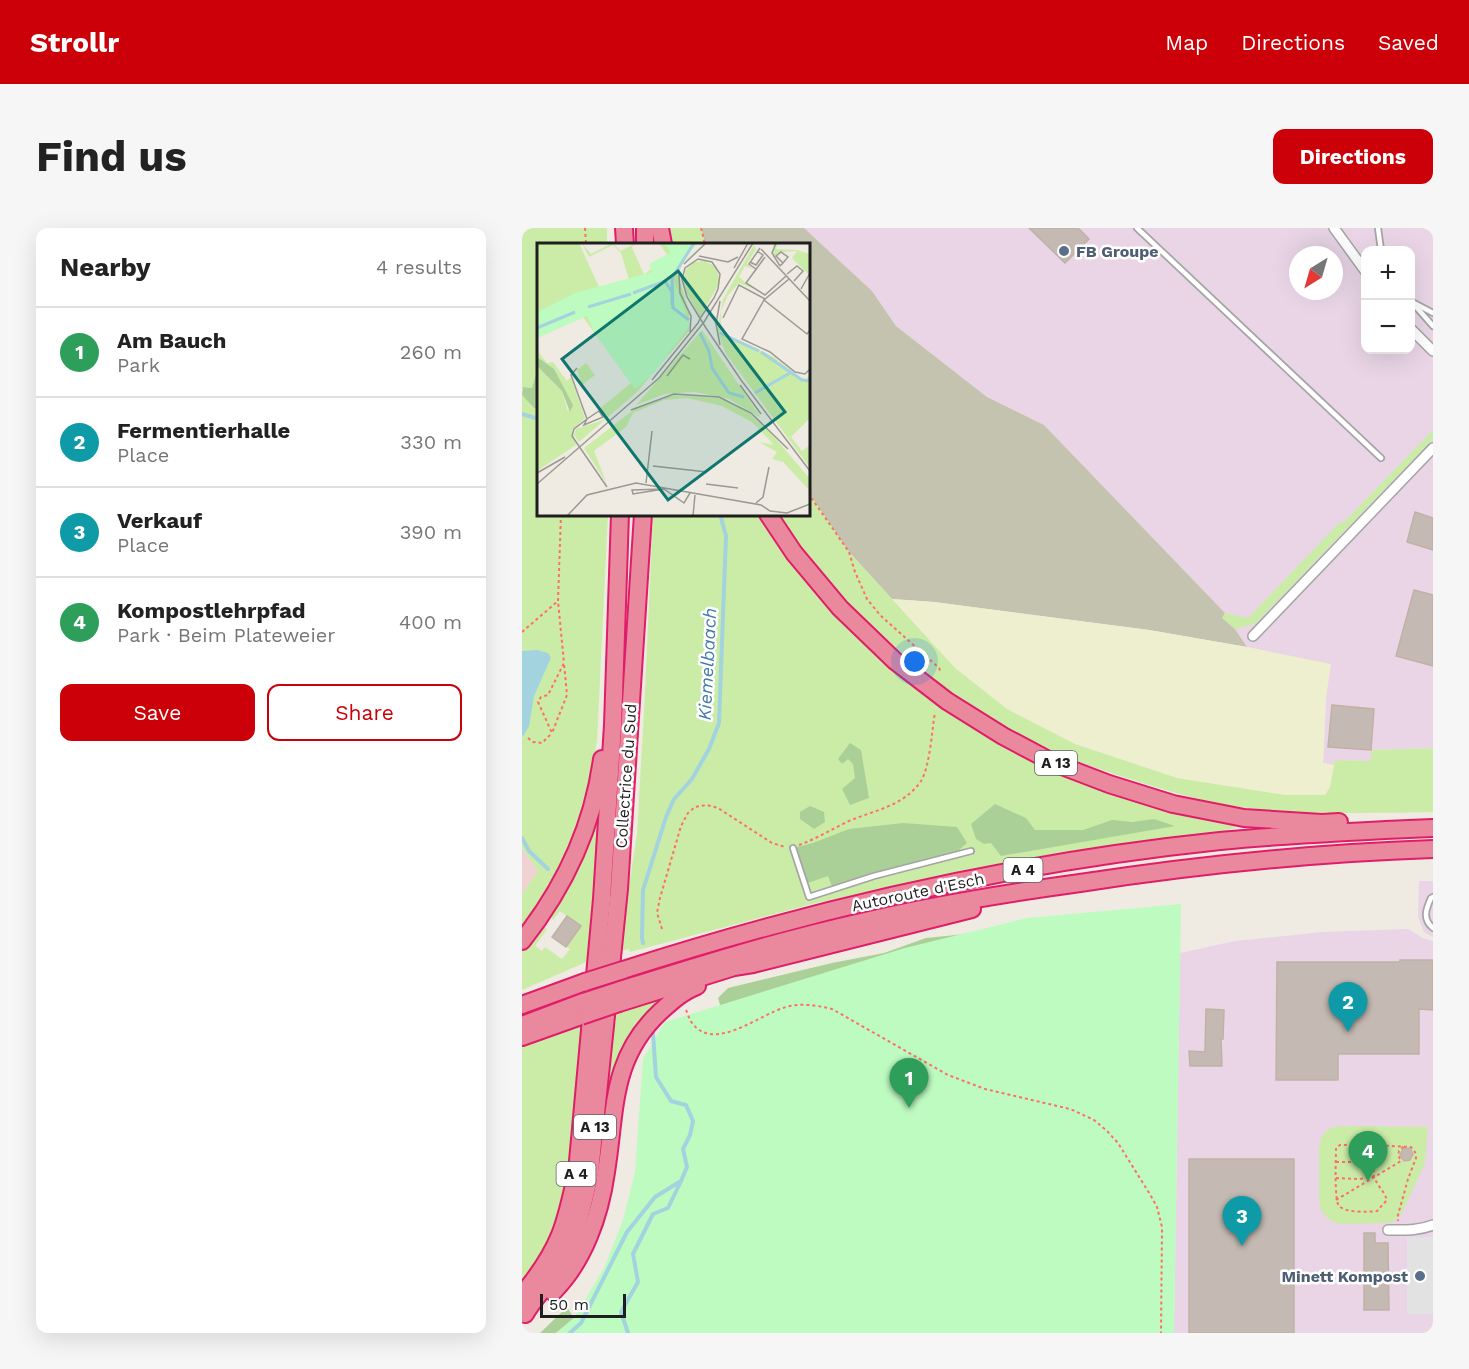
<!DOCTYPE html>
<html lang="en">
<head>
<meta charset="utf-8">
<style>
	:root { --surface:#fff; --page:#f6f6f6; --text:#222; --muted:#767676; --line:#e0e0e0; --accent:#cc0008 }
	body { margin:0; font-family:"Work Sans",sans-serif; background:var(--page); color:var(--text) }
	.controls { position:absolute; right:18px; top:18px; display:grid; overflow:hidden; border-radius:12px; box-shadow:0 6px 24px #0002 }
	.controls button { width:54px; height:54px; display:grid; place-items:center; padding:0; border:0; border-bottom:2px solid var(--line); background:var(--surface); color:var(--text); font:30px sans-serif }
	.compass { position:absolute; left:767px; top:18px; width:54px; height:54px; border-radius:50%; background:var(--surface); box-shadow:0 6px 24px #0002; rotate:217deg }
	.scale { position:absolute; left:18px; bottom:15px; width:86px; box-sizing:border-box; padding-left:6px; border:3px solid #1e1e1e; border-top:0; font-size:16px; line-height:21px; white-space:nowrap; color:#1e1e1e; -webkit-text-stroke:4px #fff; paint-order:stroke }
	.you { position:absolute; left:393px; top:434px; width:21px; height:21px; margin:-15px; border:4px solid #fff; border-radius:50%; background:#1a73e8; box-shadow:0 0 0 9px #1a73e833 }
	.badge { display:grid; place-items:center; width:39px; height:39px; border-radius:50%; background:var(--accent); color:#fff; font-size:20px; font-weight:700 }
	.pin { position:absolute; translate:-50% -50px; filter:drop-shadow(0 2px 3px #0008) }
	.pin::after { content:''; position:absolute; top:32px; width:21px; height:18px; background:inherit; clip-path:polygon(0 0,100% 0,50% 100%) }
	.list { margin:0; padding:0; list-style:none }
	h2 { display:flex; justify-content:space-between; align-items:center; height:78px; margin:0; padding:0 24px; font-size:26px }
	h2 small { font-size:20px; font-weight:400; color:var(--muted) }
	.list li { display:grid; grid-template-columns:39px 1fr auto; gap:18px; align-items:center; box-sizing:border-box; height:90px; padding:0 24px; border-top:2px solid var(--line) }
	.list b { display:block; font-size:22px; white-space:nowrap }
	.list p { margin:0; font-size:20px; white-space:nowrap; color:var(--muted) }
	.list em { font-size:20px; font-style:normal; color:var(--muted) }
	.actions { display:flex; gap:12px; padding:18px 24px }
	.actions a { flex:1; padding:14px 0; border:2px solid var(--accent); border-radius:12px; text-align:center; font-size:21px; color:var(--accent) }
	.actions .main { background:var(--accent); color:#fff }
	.map { position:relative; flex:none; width:911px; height:1105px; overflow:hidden; border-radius:12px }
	header { display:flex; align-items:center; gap:36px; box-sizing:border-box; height:84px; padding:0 30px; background:var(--accent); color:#fff }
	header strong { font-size:28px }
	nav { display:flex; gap:33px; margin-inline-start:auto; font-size:21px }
	.intro { display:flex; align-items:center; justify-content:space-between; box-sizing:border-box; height:144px; padding:0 36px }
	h1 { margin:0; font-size:42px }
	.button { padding:15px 27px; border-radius:12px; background:var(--accent); color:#fff; font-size:21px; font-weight:700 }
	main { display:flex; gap:36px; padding:0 36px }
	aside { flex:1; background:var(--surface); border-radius:12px; box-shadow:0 6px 24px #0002 }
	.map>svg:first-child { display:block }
	.commercial { fill:#f1d2d2 }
	.industrial { fill:#e9d5e6; fill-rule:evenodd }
	.construction { fill:#c4c3af }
	.farmland { fill:#eeefce }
	.grass { fill:#cbeca7 }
	.forest { fill:#aad097 }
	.park { fill:#befbc1 }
	.parking { fill:#e2e2e2 }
	.water { fill:#a2d3df }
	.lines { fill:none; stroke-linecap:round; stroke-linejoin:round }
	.stream { stroke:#a2d3df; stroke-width:4 }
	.building { fill:#c4bab3; stroke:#c1b1a5; stroke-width:1.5 }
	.lane-casing { stroke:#a5a5a5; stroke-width:8 }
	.street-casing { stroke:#a5a5a5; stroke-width:12 }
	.highway-casing { stroke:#e01d68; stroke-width:20 }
	.path { stroke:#ff6f65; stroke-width:2; stroke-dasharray:3 3; stroke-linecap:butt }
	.lane { stroke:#fff; stroke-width:4.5 }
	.street { stroke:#fff; stroke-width:9 }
	.highway { stroke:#ea889e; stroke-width:16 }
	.highway-bridge-casing { stroke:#e01d68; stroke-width:20; stroke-linecap:butt }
	.highway-bridge { stroke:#ea889e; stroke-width:16 }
	.service-dot { fill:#5c6f8a; stroke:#fff; stroke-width:2 }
	.labels { text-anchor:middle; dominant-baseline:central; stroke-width:5; stroke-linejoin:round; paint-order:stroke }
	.shield { fill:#fff; stroke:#626262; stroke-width:1.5 }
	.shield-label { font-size:15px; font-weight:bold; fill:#1e1e1e }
	.service-label { font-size:16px; font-weight:bold; fill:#4e5e75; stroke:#fff; text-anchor:start }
	.street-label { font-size:16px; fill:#1e1e1e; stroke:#fff }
	.water-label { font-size:18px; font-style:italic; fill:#447aa9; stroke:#fff }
	.inset-river { fill:none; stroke:#a2d3df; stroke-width:3 }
	.inset-road { fill:none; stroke:#9b9994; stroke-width:1.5 }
	.view { fill:#0f766e; fill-opacity:0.15; stroke:#0f766e; stroke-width:3 }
	.inset-edge { fill:none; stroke:#1e1e1e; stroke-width:3 }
</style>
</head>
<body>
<header>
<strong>Strollr</strong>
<nav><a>Map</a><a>Directions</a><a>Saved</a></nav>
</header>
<div class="intro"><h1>Find us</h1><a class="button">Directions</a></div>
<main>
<aside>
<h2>Nearby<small>4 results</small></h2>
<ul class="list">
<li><span class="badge" style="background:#2e9e5b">1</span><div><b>Am Bauch</b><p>Park</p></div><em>260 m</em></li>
<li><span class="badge" style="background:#0f9aa8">2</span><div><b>Fermentierhalle</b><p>Place</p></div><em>330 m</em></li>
<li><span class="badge" style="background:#0f9aa8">3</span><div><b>Verkauf</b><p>Place</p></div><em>390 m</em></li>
<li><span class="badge" style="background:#2e9e5b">4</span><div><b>Kompostlehrpfad</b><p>Park · Beim Plateweier</p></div><em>400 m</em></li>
</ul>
<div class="actions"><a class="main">Save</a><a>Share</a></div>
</aside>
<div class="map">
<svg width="911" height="1105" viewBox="0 0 911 1105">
	<rect width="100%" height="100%" fill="#efebe3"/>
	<polygon class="commercial" points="0,620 16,643 0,666"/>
	<g class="industrial">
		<path d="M282,0H911V520L850,522L849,533L813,532L812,537L801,536L804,469L808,437L725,419L713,401L700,390L703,385L522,197L465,169L374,98L350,63ZM844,22H888V122H844ZM776,27H812V63H776Z"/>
		<polygon points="897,653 911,653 911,709 902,704 896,689"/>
		<polygon points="886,701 901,710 911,713 911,1105 652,1105 658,725 713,713 800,704"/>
	</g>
	<polygon class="construction" points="179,0 282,0 350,63 374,98 465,169 522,197 703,385 701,390 713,401 725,419 627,402 412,374 370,371 327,324 287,265 286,16 183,16"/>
	<polygon class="farmland" points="370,371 412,374 627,402 725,419 809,436 804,469 801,535 812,537 808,559 804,567 763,567 655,550 553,516 485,481 433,440"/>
	<g class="grass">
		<polygon points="0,0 85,0 85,16 16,16 16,138 10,160 2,159 0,162"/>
		<polygon points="147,0 179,0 183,16 149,16"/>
		<path d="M0,167L12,180H16V286L86,287L75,513L64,573L56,598L29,660L0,701V666L16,643L0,620V508C11,497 7,480 12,466C17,454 24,442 29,430C22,420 11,424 0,423Z"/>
		<polygon points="911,202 911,211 733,396 713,401 700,390 703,385 726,390 818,294 821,295"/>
		<path d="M287,265L327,324L433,440L485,481L553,516L655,550L763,567H803L808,559L813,532L849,533V522L911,520V584C849,585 787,587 725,580C691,576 657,566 624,556C595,547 566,538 539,526C464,495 381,435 324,377C317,369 311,360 304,352C287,331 271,309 256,287L286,286Z"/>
		<path d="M131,287H235C244,300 253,315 263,328C343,434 459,521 585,564C627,579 670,588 713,597L715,599L696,605L547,623L492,633L290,676L108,724L107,721L99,723L103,682L115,606L122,483Z"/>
		<polygon points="81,574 69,732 0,762 0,721 19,697 25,701 13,718 20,723 23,719 40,731 48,721 44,718 58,698 38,683 31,692 26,687"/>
		<polygon points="133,770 135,779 85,890 66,990 95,781"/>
		<polygon points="62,792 46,942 39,977 32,1002 19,1030 0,1056 0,814"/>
		<polygon points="814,898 906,899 903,935 880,985 873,993 865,995 817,996 806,991 799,982 797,971 797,920 799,910 805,902"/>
	</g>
	<g class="forest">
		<polygon points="16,138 16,180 12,180 0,167 1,159 10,160"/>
		<polygon points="328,515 339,522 347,570 328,577 320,561 333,550 331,536 326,531 320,536 316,531"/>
		<polygon points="473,576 504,590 513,602 561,602 590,592 610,594 632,591 653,598 479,628 469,615 462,616 454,611 449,596"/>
		<polygon points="288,578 302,584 303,594 292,601 278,591 278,584"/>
		<polygon points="381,595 435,599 445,615 438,621 439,626 311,661 306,648 283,656 271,620 291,615 327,601"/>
		<polygon points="463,704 199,780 196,770 206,760 310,735 362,725 404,710"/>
		<polygon points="45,1079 52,1090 34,1105 18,1105"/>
	</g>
	<polygon class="park" points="659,676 652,1105 34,1105 52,1090 82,1040 101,992 113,944 121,831 143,794 383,720 505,690"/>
	<rect class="parking" x="885" y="1009" width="26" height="77"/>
	<polygon class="water" points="15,422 26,425 29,430 12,468 7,498 2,507 0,508 0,423"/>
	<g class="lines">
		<g class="stream">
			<polyline points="0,186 16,191"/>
			<polyline points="0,610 7,623 26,641"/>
			<polyline points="121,715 120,710 121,662 144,589 152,571 170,551 187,521 197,495 204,308 198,286"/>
			<polyline points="48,1105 59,1095 105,1004 133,969 159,953 165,939 161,921 168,907 171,893 164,877 149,873 134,849 131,805"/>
			<polyline points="106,1105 99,1084 116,1054 111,1026 131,986 146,980 159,953"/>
		</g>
	</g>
	<g class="building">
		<polygon points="507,0 556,0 567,11 543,35"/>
		<polygon points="893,284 911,290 911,322 885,314"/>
		<polygon points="892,362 911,367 911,438 874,428"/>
		<polygon points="810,477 852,481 849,522 806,519"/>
		<polygon points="45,688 59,698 44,719 30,709"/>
		<polygon points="878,732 911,732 911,782 897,781 897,826 816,826 816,852 754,852 755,734 878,734"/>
		<polygon points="684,781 702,782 701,811 699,811 700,838 668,838 667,823 683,824"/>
		<polygon points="888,920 891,926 888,932 882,933 878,927 881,921"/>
		<rect x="667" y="931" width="105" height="174"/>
		<polygon points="842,1005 853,1005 853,1015 866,1015 867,1082 842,1082"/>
	</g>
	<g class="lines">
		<defs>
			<g id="lane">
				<polyline points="615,0 859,230"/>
				<polyline points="856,0 859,22"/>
				<polyline points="888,72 911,98"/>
				<polyline points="892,75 911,85"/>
				<polyline points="271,620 287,669 352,648 449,623"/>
				<path d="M911,669L909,670C904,681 900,691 911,700"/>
			</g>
			<g id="street">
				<polyline points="812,0 844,44"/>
				<polyline points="888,100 911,123"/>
				<polyline points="731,408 911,220"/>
				<path d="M866,1002C882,1002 896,1003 911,997"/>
			</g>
			<g id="highway">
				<polyline points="102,0 103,16"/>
				<polyline points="123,0 123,16"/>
				<polyline points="138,0 141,16"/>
				<polyline points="246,286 272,325 318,380 373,433 425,473 481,508 532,535 587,556 651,576 722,590 800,595 817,594"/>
				<path d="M0,713C42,660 71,598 80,531"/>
				<path d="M101,742C294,680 496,634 698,613C769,606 840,603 911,600"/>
				<path d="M98,762C178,737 258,712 339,694C411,677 485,665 558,655C675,637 793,625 911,621"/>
				<polyline points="97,775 212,739 231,736 450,681"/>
				<polyline points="0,777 63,754"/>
				<polyline points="0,797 61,774"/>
				<polyline points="0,809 59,788"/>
				<path d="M31,1064C62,1033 78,987 84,944C94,883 88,831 138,784C149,774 161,763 175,758"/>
				<path d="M0,1067C15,1049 29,1029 38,1007C46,987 50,965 55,944L80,671L91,497L98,286"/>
				<path d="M3,1086C12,1070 26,1057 35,1041C53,1012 62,977 68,944L97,661L121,286"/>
			</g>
		</defs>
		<use href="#lane" class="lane-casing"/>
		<use href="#street" class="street-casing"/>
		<use href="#highway" class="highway-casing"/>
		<g class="path">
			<polyline points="63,0 64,16"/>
			<polyline points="179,0 183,16"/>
			<polyline points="286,265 327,324 333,344 345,371 358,387 417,440 419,445"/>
			<polyline points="39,286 36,373 42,435 26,467 19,469 16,474 30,505 45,467 42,435"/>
			<polyline points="0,404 36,373"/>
			<polyline points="6,510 11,514 20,515 30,505"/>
			<path d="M277,617C294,611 310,601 327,593C353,582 382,578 399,553C408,538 410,502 413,484"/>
			<polyline points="140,701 135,685 138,670 159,598 166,585 173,579 185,577 196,580 250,615 263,619"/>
			<path d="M164,782C166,786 167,791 170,795C192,825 238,786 264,779C279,775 294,777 310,781L426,847L463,861L548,881L572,892L585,903L596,915L629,968L635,979L640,999L639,1105"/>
			<polyline points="850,917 852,949"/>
			<polyline points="814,934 850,934"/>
			<path d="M814,950L837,951L852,949C855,957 862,963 865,972L855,983C846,984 824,985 817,978C812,972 814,930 814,920L818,917H850L889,919L893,924L894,930L886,951L876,987V993"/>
			<polyline points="814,972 879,933 876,927 877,923 882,918"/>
		</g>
		<use href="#lane" class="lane"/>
		<use href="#street" class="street"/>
		<use href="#highway" class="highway"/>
		<defs>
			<g id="highway-bridge">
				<polyline points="63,754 101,742"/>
				<polyline points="61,774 98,762"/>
				<polyline points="59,788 97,775"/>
			</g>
		</defs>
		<use href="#highway-bridge" class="highway-bridge-casing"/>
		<use href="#highway-bridge" class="highway-bridge"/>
	</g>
	<g class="service-dot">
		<circle cx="542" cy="23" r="6"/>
		<circle cx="898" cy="1048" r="6"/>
	</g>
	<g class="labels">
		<g class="shield">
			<rect x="513" y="523" width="42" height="24" rx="4.5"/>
			<rect x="481.5" y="630" width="39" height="24" rx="4.5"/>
			<rect x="52" y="887" width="42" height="24" rx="4.5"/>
			<rect x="34.5" y="934" width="39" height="24" rx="4.5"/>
		</g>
		<g class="shield-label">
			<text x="534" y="535">A 13</text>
			<text x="501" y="642">A 4</text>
			<text x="73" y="899">A 13</text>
			<text x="54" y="946">A 4</text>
		</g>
		<g class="service-label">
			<text x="554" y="23">FB Groupe</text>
			<text x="886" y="1048" text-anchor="end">Minett Kompost</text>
		</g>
		<g class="street-label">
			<text transform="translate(104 548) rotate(-86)">Collectrice du Sud</text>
			<text transform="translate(396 664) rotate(-12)">Autoroute d'Esch</text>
		</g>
		<g class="water-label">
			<text transform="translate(185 436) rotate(-87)">Kiemelbaach</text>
		</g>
	</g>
	<g transform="translate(15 15)">
		<rect width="273" height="273" fill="#efebe3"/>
		<path d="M0,0H42L63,46L92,37L84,10L76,2L52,14L45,0L54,11L75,0L84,8L99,0L95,4L107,32L130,12L122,0H154L137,29L138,35L143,22L167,0L146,20L141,31L152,69V88L100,149L42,199L37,192L39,186L66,177L70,172L61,167L94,140L46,74L0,95ZM237,0H241L239,6L260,7L273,11L271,31L255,15L260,8L243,9L236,14ZM217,2L219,6L210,21L216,26L208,23L202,34L217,46L202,40L191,52L184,68V89L237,114L260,133L269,136L273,131V175L254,194L265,208L273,202V225L189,111L180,88L186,56ZM168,18L179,24L183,39L163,74L147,45L148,28L156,19ZM165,87L223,173L222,174L192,156L158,149L128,151L99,162ZM0,107L10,120L16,119L30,138L34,134L48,175L35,187L39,202L0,228V123L25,148L31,169L34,161L17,126L3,119ZM49,120L58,132L45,142L40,127ZM137,152L181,155L206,165L234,190L273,236V248L246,219L235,216L240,209L222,199L237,202L215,179L185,163L150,155L127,157L96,170L89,184L57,208L70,241L47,205L99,165Z" fill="#cbeca7"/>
		<path d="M0,114L17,126L36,162L33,169L25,148L0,123Z" fill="#aad097"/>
		<path d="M127,0H161L141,23L136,35L153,82L117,130L98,146L57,89L50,73L0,95V69L38,50L115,29L112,21L134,9Z" fill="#befbc1"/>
		<path class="inset-river" d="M96,50L128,38L135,49V62M51,64L94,51M152,77L136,65L135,35L157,0M0,85L38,69M163,90L172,108L175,125L192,150L207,154M183,90L222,108M224,109L265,137L273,138M218,150L253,130"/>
		<path class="inset-road" d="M239,0L235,10L243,23M224,6L273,58M162,13L191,19L201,14M228,14L209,40L228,52L249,33M213,19L219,22L226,12L220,8M147,21L169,0M243,23L246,20L251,14L244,9L239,13L246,20M197,25L211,0M219,26L212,21L223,5M250,31L260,23L266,28L257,38M142,32L143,50L154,73L153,89M252,36L227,57L270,91L273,87M264,46L273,30M227,57L205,96L233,109L258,129L268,131L273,126M186,75L202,42L228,56M183,102L179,81L183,58M40,125L34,132L50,176L37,186L35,193L70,244M130,133L146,112L153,116M115,137L149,95L161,80L164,74L177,55L181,46L183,31L175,19L161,16L148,25L145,36L150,54L161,72L169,85L173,91L204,137L273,228M203,142L224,171M94,167L137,151L182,154L214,170L251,206M62,168L66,174L47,182L50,176ZM116,223L170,229M0,230L28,214M109,240L115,188M0,241L122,135L167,79L216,0M169,241L201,245M127,246L96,251L95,247L127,246L147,260L153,250M219,260L226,254L232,224M30,273L50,252L99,240L224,262L233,268L250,270L273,261M156,273L158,252"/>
		<path class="view" d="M141,28L248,169L131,257L25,116Z"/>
		<rect width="273" height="273" class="inset-edge"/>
	</g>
</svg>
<div class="controls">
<button>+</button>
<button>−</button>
</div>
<svg class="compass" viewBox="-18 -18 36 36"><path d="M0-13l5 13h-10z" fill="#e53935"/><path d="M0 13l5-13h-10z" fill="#767676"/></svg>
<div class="scale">50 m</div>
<div class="you"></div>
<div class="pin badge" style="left:387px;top:880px;background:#2e9e5b">1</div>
<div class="pin badge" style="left:826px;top:804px;background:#0f9aa8">2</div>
<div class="pin badge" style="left:720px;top:1018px;background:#0f9aa8">3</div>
<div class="pin badge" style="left:846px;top:953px;background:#2e9e5b">4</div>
</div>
</main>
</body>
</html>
